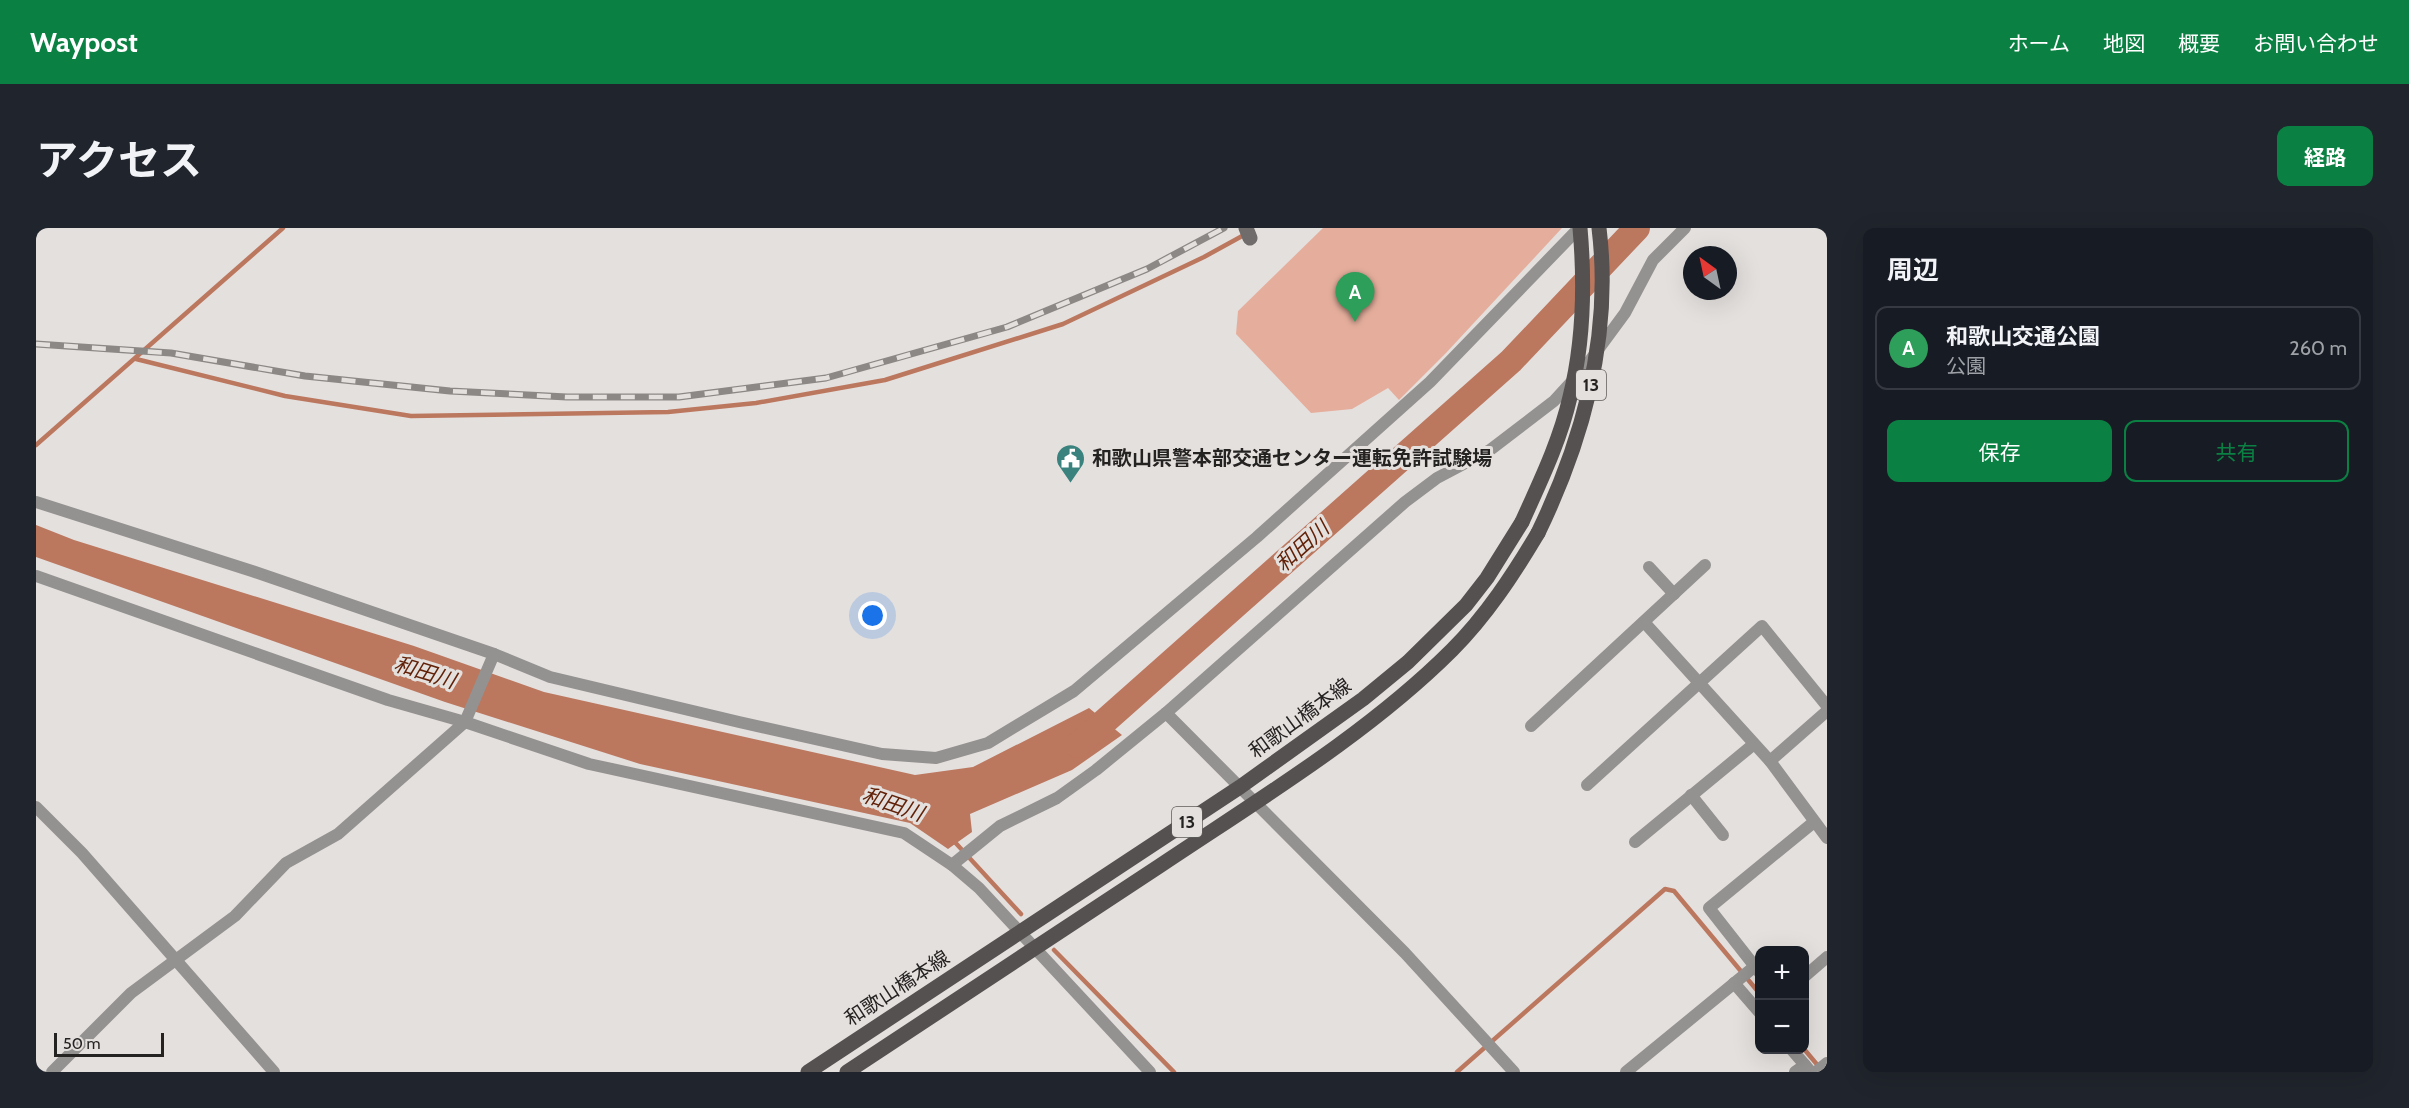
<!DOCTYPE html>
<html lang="ja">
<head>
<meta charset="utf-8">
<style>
	:root { --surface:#171b24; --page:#20242c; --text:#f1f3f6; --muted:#9ea1a6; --line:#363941; --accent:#0b8043 }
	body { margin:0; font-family:Cabin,"Noto Sans JP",sans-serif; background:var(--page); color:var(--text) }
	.controls { position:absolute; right:18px; bottom:18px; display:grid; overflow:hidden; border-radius:12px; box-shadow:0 6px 24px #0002 }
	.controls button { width:54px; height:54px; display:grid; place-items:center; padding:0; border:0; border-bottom:2px solid var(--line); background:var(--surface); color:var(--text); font:30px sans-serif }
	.compass { position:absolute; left:1647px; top:18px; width:54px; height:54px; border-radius:50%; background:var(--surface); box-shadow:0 6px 24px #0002; rotate:327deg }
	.scale { position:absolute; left:18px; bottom:15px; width:110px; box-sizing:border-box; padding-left:6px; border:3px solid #252322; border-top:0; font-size:16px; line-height:21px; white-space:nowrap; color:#252322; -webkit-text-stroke:4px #e4e0de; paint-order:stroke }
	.you { position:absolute; left:837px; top:388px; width:21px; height:21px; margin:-15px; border:4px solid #fff; border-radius:50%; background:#1a73e8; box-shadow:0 0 0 9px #1a73e833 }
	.badge { display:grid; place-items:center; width:39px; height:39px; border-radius:50%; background:var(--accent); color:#fff; font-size:20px; font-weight:700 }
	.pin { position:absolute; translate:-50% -50px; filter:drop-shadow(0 2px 3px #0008) }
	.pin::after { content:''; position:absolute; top:32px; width:21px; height:18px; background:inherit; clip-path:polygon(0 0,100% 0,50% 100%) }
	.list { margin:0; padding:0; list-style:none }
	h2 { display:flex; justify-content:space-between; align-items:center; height:78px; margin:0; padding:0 24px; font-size:26px }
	h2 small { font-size:20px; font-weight:400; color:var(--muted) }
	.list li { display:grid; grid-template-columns:39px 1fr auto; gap:18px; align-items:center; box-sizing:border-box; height:84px; margin:0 12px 12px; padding:0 12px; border:2px solid var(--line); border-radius:12px }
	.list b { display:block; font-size:22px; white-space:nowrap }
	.list p { margin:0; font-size:20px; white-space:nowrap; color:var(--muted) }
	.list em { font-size:20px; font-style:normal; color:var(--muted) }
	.actions { display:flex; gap:12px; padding:18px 24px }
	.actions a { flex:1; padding:14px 0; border:2px solid var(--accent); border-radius:12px; text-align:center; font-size:21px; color:var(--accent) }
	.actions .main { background:var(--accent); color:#fff }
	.map { position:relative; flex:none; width:1791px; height:844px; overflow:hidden; border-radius:12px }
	header { display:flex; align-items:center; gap:36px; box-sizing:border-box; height:84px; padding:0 30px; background:var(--accent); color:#fff }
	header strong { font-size:28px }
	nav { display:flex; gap:33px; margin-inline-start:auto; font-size:21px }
	.intro { display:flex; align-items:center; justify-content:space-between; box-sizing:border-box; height:144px; padding:0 36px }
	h1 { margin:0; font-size:42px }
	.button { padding:15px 27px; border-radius:12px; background:var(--accent); color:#fff; font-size:21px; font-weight:700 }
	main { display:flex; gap:36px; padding:0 36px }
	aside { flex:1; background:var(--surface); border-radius:12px; box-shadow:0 6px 24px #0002 }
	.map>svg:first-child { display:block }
	.green { fill:#e5ae9c }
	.water { fill:#bc775f }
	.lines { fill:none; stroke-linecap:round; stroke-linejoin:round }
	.stream { stroke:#bc775f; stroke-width:4.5 }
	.river { stroke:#bc775f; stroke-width:26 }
	.street { stroke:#949291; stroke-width:12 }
	.secondary { stroke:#6f6c6b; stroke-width:15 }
	.primary { stroke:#555150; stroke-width:15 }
	.rail-casing { stroke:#8b8886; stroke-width:7 }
	.rail { stroke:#e4e0de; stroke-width:4.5; stroke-dasharray:14; stroke-linecap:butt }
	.primary-bridge { stroke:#555150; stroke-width:15 }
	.labels { text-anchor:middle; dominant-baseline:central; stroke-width:6; stroke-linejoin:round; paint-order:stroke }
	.shield { fill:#e4e0de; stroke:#5e5c5a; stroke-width:1.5 }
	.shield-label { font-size:18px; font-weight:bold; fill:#252322 }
	.poi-label { font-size:20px; font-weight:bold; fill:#252322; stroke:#e4e0de; text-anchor:start }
	.street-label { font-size:20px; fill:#252322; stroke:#e4e0de }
	.water-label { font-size:21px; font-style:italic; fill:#622209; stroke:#e4e0de }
</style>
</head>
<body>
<header>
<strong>Waypost</strong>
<nav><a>ホーム</a><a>地図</a><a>概要</a><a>お問い合わせ</a></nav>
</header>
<div class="intro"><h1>アクセス</h1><a class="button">経路</a></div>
<main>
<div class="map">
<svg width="1791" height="844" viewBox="0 0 1791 844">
	<rect width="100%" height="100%" fill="#e4e0de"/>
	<polygon class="green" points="1287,0 1526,0 1410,125 1363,172 1352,160 1316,181 1275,185 1200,106 1202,83"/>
	<polygon class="water" points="0,297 38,312 378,418 508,464 879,547 937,539 1053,480 1086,507 1036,542 934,586 936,604 912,621 874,595 604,536 409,474 0,329"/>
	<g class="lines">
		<g class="stream">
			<polyline points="100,131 249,168 375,188 632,184 720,175 849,152 1027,96 1168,29 1208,7"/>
			<polyline points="0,217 247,0"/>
			<polyline points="916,611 985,686"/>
			<polyline points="1018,722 1138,844"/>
			<polyline points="1768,821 1784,840"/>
			<polyline points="1421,844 1629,661 1638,663 1724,766"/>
		</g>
		<polyline class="river" points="1042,517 1475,133 1601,0"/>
		<g class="street">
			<polyline points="0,274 216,343 458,426"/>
			<polyline points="1613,339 1638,366"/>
			<polyline points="0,348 352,472 429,494 553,536 868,605 916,637 943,660 1114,844"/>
			<polyline points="1608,394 1734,533 1791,610"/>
			<polyline points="1130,485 1369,725 1478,844"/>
			<polyline points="1495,498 1669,337"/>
			<polyline points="1734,533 1791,483"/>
			<polyline points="1551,557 1726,398 1791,478"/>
			<polyline points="1655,567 1687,607"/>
			<polyline points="0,579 46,625 238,844"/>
			<polyline points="1599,614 1718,516"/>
			<polyline points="916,637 964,598 1021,570 1060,542 1130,485 1369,274 1401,250 1454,222 1518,173 1550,138 1589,85 1617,32 1649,0"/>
			<polyline points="1724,745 1673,680 1778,594"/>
			<polyline points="1768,749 1791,729"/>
			<polyline points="1698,755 1724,785"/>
			<polyline points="1756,822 1775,844"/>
			<polyline points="16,844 95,765 199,688 250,635 302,606 429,494 458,426 514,449 703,494 846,526 900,530 952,515 1038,463 1221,309 1394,154 1543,0"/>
			<polyline points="1590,844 1718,739"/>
			<polyline points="1759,844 1769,837"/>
			<polyline points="1780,844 1791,835"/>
		</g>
		<polyline class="secondary" points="1210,0 1214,10"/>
		<g class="primary">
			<polyline points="772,844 1204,559 1327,471 1372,434 1430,377 1451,350 1486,294"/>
			<path d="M811,844C916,775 1020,706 1125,637C1222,572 1333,505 1416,422C1450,388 1477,347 1502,305"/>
		</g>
		<defs>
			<polyline id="rail" points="0,116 135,125 269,148 414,163 531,169 643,169 790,150 971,99 1111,41 1188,0"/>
		</defs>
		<use href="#rail" class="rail-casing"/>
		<use href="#rail" class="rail"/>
		<g class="primary-bridge">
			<path d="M1486,294C1504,254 1524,213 1534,169C1548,113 1549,57 1544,0"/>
			<path d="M1502,305C1548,210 1576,106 1563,0"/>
		</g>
	</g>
	<defs>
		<symbol id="civic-pin" viewBox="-11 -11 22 30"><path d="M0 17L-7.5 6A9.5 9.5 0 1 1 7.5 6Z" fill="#3a827d" stroke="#e4e0de"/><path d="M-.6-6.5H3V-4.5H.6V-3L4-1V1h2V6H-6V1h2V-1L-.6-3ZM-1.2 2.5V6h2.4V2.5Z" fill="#fff"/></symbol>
	</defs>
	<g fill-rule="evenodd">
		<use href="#civic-pin" x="1018" y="214" width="33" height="45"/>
	</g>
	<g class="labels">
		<g class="shield">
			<rect x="1540" y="142" width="30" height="30" rx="4.5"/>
			<rect x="1136" y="579" width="30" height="30" rx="4.5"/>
		</g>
		<g class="shield-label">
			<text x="1555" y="157">13</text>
			<text x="1151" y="594">13</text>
		</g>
		<g class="poi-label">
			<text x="1056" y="230">和歌山県警本部交通センター運転免許試験場</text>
		</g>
		<g class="street-label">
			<text transform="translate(1264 490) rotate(-36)">和歌山橋本線</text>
			<text transform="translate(861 760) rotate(-33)">和歌山橋本線</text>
		</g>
		<g class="water-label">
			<text transform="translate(1266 318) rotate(-42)">和田川</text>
			<text transform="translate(389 444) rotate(17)">和田川</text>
			<text transform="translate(857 576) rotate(19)">和田川</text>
		</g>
	</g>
</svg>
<div class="controls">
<button>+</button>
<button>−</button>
</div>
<svg class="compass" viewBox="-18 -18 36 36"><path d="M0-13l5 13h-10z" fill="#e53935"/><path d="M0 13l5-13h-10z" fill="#9ea1a6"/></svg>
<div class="scale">50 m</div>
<div class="you"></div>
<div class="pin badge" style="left:1319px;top:94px;background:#2e9e5b">A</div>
</div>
<aside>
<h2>周辺<small></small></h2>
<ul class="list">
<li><span class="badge" style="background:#2e9e5b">A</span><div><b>和歌山交通公園</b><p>公園</p></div><em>260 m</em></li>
</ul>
<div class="actions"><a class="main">保存</a><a>共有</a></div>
</aside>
</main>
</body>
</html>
